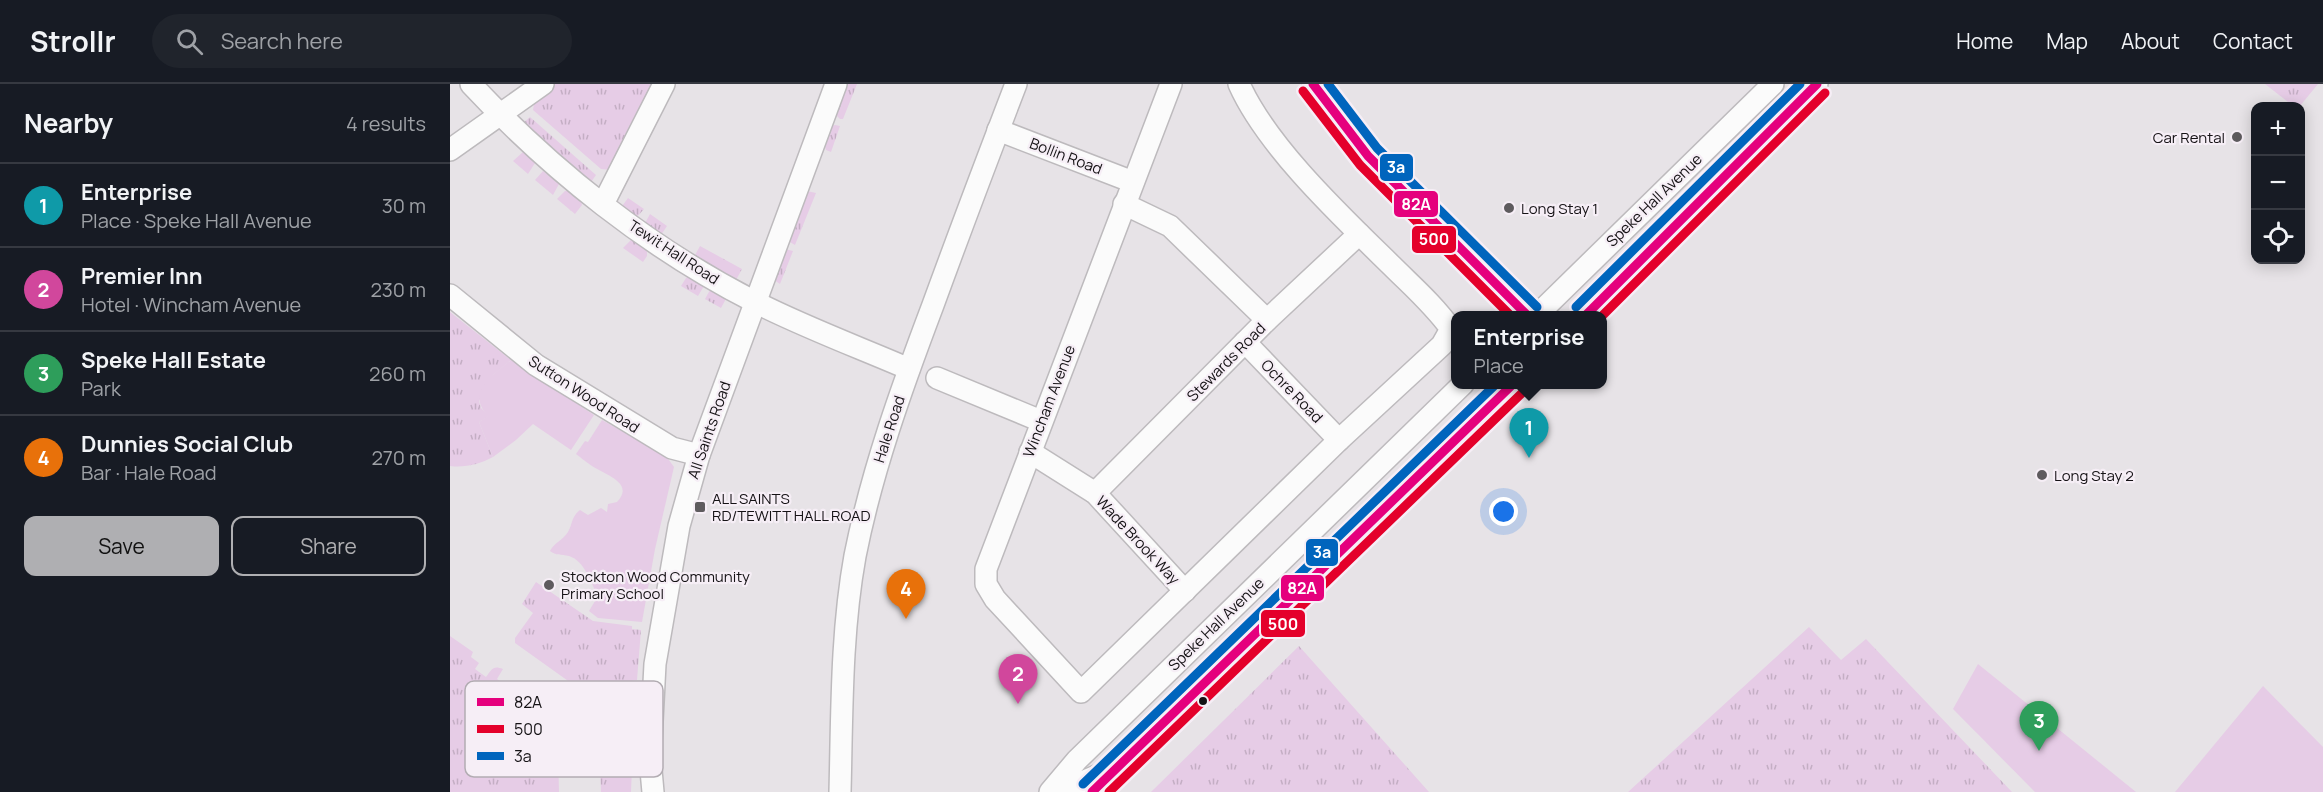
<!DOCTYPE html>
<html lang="en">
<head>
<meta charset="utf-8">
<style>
	:root { --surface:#171b24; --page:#20242c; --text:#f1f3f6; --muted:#9ea1a6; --line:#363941; --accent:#afafb2 }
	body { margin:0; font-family:Manrope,sans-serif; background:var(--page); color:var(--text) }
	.controls { position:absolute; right:18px; top:18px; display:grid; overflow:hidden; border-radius:12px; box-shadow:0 3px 15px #0003 }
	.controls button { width:54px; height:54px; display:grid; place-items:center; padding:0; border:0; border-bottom:2px solid var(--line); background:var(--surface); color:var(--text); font:30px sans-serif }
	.you { position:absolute; left:1054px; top:428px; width:21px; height:21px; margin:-15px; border:4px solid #fff; border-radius:50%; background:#1a73e8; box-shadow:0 0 0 9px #1a73e833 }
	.badge { display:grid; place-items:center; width:39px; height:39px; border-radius:50%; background:var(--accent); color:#fff; font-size:20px; font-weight:700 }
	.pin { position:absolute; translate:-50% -50px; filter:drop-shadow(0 2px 3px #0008) }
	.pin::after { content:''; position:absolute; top:32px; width:21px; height:18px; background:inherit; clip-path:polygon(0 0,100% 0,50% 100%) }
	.popup { position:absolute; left:1001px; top:227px; width:156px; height:78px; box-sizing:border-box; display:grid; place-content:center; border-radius:12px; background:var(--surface); filter:drop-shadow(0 2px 4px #0005); font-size:20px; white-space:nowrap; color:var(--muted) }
	.popup b { font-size:22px; color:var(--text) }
	.popup::after { content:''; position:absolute; left:50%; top:100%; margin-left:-12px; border:12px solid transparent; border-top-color:var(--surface) }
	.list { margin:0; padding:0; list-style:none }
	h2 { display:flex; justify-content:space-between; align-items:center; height:78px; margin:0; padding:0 24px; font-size:26px }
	h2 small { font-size:20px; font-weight:400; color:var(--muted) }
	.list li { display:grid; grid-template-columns:39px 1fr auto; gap:18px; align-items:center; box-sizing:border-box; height:84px; padding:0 24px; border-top:2px solid var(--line) }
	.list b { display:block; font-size:22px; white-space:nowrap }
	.list p { margin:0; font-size:20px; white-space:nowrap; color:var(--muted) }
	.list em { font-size:20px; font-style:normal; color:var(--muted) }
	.actions { display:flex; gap:12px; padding:18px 24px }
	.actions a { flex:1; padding:14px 0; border:2px solid var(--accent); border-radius:12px; text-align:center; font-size:21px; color:var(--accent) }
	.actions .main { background:var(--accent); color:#111 }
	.icon { flex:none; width:33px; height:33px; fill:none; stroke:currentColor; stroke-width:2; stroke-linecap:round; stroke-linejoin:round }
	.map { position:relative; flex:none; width:1873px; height:708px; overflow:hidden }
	header { display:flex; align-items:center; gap:36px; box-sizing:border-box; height:84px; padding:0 30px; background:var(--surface); border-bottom:2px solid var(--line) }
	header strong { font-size:28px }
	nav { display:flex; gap:33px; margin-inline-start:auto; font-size:21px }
	.search { width:420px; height:54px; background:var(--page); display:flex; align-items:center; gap:15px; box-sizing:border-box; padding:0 21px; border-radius:33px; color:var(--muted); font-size:22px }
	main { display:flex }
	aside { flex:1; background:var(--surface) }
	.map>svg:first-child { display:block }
	.grass { fill:url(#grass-tufts) }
	.green { fill:#e6cce6 }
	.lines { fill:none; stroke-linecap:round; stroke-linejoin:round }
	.minor-casing { stroke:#bdbabd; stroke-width:24 }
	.minor { stroke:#fbfbfb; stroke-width:21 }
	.bus-1-casing { stroke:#f6eef6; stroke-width:14 }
	.bus-2-casing { stroke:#f6eef6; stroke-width:14 }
	.bus-3-casing { stroke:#f6eef6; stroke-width:14 }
	.bus-1 { stroke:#e5007d; stroke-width:9 }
	.bus-2 { stroke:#e4002b; stroke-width:9 }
	.bus-3 { stroke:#0065bd; stroke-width:9 }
	.poi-dot { fill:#5e5b5e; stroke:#f6eef6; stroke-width:2 }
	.bus-dot { fill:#151215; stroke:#f6eef6; stroke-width:2 }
	.labels { text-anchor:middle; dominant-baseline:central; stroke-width:4.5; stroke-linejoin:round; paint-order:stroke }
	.poi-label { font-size:15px; fill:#151215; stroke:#f6eef6; text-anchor:start }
	.street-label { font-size:15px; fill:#151215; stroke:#f6eef6 }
	.key { fill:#f6eef6; stroke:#b2acb2; stroke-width:1.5 }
	.key-label { font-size:16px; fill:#151215 }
	.line-badge { stroke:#f6eef6; stroke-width:2 }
	.badge-label { font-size:16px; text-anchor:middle; font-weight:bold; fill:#fff }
</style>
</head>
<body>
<header>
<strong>Strollr</strong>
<div class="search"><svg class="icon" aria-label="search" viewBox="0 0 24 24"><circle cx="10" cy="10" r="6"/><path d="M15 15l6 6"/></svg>Search here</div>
<nav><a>Home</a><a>Map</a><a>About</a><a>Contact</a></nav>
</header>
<main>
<aside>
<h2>Nearby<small>4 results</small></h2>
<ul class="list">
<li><span class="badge" style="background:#0f9aa8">1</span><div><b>Enterprise</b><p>Place · Speke Hall Avenue</p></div><em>30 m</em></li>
<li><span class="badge" style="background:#d1479c">2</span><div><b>Premier Inn</b><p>Hotel · Wincham Avenue</p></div><em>230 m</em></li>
<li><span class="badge" style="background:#2e9e5b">3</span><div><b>Speke Hall Estate</b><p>Park</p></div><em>260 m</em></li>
<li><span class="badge" style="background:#e8710a">4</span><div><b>Dunnies Social Club</b><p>Bar · Hale Road</p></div><em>270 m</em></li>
</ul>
<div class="actions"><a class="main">Save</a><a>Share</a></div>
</aside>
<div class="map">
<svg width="1873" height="708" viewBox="0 0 1873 708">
	<defs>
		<pattern id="grass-tufts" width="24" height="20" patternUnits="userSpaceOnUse" patternTransform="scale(1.5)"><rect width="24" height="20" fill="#e6cce6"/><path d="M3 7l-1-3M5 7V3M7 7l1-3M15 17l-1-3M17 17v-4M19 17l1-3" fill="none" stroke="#c4aec4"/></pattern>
	</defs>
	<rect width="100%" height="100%" fill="#e7e3e7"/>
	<g class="grass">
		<polygon points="104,0 207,0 161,86 151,85 83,26 85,14"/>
		<polygon points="398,0 407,0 393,35 390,35 386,31"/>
		<polygon points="1815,0 1868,0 1850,22 1843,22"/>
		<polygon points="80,33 146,91 139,101 70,42"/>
		<polygon points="385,41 390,42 381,68 376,66 375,63 382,42"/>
		<polygon points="73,68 85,79 78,90 63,77"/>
		<polygon points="93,87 109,100 103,111 85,96"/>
		<polygon points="115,107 118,107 131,118 132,121 125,130 107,115"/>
		<polygon points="357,107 366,109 345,161 338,157"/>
		<polygon points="178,114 194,125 186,134 170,125"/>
		<polygon points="200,130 217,142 211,151 194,141"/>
		<polygon points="182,155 197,165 197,172 193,178 173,164"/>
		<polygon points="250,162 292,185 286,196 244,173"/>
		<polygon points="335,165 343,167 330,200 324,196"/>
		<polygon points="239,192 253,199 254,202 248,212 231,202 236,194"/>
		<polygon points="263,205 277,213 271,224 255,215 260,206"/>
		<path d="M0,228L61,276L43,291L29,317L31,324L39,332L29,338L43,373C30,380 15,384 0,382Z"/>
		<polygon points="86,498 143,537 182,542 182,545 191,546 187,596 156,600 142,614 65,559 65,554 83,529 72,520"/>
		<polygon points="1359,543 1391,576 1416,555 1562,708 1178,708"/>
		<path d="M0,552L23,568L21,573L29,579L25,585L36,593C42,585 43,581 53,585L47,595L106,638L113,630L119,636L122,645L134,644L135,634L143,632L162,613L185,612L181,708H151L149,657L146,656V649L150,645L170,644L171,639L141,640L142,667L108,669L109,708H0Z"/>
		<polygon points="849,562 979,708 701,708"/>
	</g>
	<g class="green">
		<path d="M61,276L144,331L121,366L83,340L66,356L43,373L29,338L38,332C15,308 43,291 61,276Z"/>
		<path d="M152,336L216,372L224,383L205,465L192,538L148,534L139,527L148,512C141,499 135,477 119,472C111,470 106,472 100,467C104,459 113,456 118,448C123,439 121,433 130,426L138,431L151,424L157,428L158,420L167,418C182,402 164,394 151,387C142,383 134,376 126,370L135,357L138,358Z"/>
		<polygon points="1528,580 1686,708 1585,708 1503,625"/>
		<polygon points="1813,602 1873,663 1873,708 1725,708"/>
	</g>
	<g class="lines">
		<defs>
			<g id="minor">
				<path d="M21,0C102,87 199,164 305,218C354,243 408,263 459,285"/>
				<path d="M721,0L536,485V500L545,515L631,608L889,356L992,261L1001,245C984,221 962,202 942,182C892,133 817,63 789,0"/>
				<polyline points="863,0 918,72 1079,232"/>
				<polyline points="548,46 683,98"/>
				<polyline points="0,66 93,0"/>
				<polyline points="153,120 214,0"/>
				<polyline points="674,120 720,142 817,236"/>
				<polyline points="0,211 86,281 222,364 249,371"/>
				<polyline points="1086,232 1323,0"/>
				<polyline points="1134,232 1367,0"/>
				<polyline points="795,258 889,356"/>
				<polyline points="487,294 591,337"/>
				<polyline points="580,368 645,409 735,507"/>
				<polyline points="645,409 817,236 909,150"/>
				<polyline points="203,708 200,675 205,580 229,442 249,371 386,0"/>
				<path d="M390,708C392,630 391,549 405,472C422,386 452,303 483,221C510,147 538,73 566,0"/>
				<polyline points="600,708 627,676 1013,300"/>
				<polyline points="623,708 630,699 656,688"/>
				<polyline points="642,708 665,684 1064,300"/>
			</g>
		</defs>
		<use href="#minor" class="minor-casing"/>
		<use href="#minor" class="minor"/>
		<defs>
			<g id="bus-1">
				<polyline points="863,0 918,72 1078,232"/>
				<polyline points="1135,232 1367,0"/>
				<polyline points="642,708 1063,300"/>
			</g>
			<g id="bus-2">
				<polyline points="853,7 910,81 1061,232"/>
				<polyline points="1152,232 1375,9"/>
				<polyline points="659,708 1072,309"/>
			</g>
			<g id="bus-3">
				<polyline points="878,0 927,64 1087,223"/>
				<polyline points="1126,223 1350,0"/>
				<polyline points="633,700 1046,300"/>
			</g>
		</defs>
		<use href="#bus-1" class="bus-1-casing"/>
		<use href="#bus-2" class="bus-2-casing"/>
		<use href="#bus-3" class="bus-3-casing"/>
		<use href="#bus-1" class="bus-1"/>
		<use href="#bus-2" class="bus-2"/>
		<use href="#bus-3" class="bus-3"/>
	</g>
	<g class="poi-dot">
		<circle cx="1787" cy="53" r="6"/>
		<circle cx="1059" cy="124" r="6"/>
		<circle cx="1592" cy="391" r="6"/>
		<rect x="244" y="417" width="12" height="12" rx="3"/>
		<circle cx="99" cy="501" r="6"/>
	</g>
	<circle class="bus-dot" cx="753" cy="617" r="5"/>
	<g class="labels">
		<g class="poi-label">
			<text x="1775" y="53" text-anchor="end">Car Rental</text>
			<text x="1071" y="124">Long Stay 1</text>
			<text x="1604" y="391">Long Stay 2</text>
			<text x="262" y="414">ALL SAINTS<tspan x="262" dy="17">RD/TEWITT HALL ROAD</tspan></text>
			<text x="111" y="492">Stockton Wood Community<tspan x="111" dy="17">Primary School</tspan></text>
		</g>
		<g class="street-label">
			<text transform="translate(616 72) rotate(21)">Bollin Road</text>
			<text transform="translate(1204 116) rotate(-44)">Speke Hall Avenue</text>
			<text transform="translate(224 168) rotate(33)">Tewit Hall Road</text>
			<text transform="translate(776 278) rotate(-45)">Stewards Road</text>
			<text transform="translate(842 307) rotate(46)">Ochre Road</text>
			<text transform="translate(134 310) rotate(33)">Sutton Wood Road</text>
			<text transform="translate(599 317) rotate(-69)">Wincham Avenue</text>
			<text transform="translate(439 345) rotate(-72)">Hale Road</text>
			<text transform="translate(259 346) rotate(-71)">All Saints Road</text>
			<text transform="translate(688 456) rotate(47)">Wade Brook Way</text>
			<text transform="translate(766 540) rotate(-44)">Speke Hall Avenue</text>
		</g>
	</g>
	<rect x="15" y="597" width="198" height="96" rx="9" class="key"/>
	<rect x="27" y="614" width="27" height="8" fill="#e5007d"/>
	<rect x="27" y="641" width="27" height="8" fill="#e4002b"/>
	<rect x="27" y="668" width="27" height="8" fill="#0065bd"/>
	<g class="key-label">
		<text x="64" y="624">82A</text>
		<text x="64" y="651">500</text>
		<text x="64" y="678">3a</text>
	</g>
	<g class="line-badge">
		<rect x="929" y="69" width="35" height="29" rx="6" fill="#0065bd"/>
		<rect x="943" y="106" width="46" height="28" rx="6" fill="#e5007d"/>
		<rect x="961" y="141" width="46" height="29" rx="6" fill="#e4002b"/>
		<rect x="855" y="454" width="34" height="29" rx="6" fill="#0065bd"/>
		<rect x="830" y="490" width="45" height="28" rx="6" fill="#e5007d"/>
		<rect x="810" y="525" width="46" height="29" rx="6" fill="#e4002b"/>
	</g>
	<g class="badge-label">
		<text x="946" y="89">3a</text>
		<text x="966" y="126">82A</text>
		<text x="984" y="161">500</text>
		<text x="872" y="474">3a</text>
		<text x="852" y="510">82A</text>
		<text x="833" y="546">500</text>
	</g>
</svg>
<div class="controls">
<button>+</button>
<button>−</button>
<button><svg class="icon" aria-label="locate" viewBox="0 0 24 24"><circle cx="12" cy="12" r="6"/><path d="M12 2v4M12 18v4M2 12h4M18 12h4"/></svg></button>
</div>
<div class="you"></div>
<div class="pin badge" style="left:1079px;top:374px;background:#0f9aa8">1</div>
<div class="popup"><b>Enterprise</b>Place</div>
<div class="pin badge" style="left:568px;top:620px;background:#d1479c">2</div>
<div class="pin badge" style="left:1589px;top:667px;background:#2e9e5b">3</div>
<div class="pin badge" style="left:456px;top:535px;background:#e8710a">4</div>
</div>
</main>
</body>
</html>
